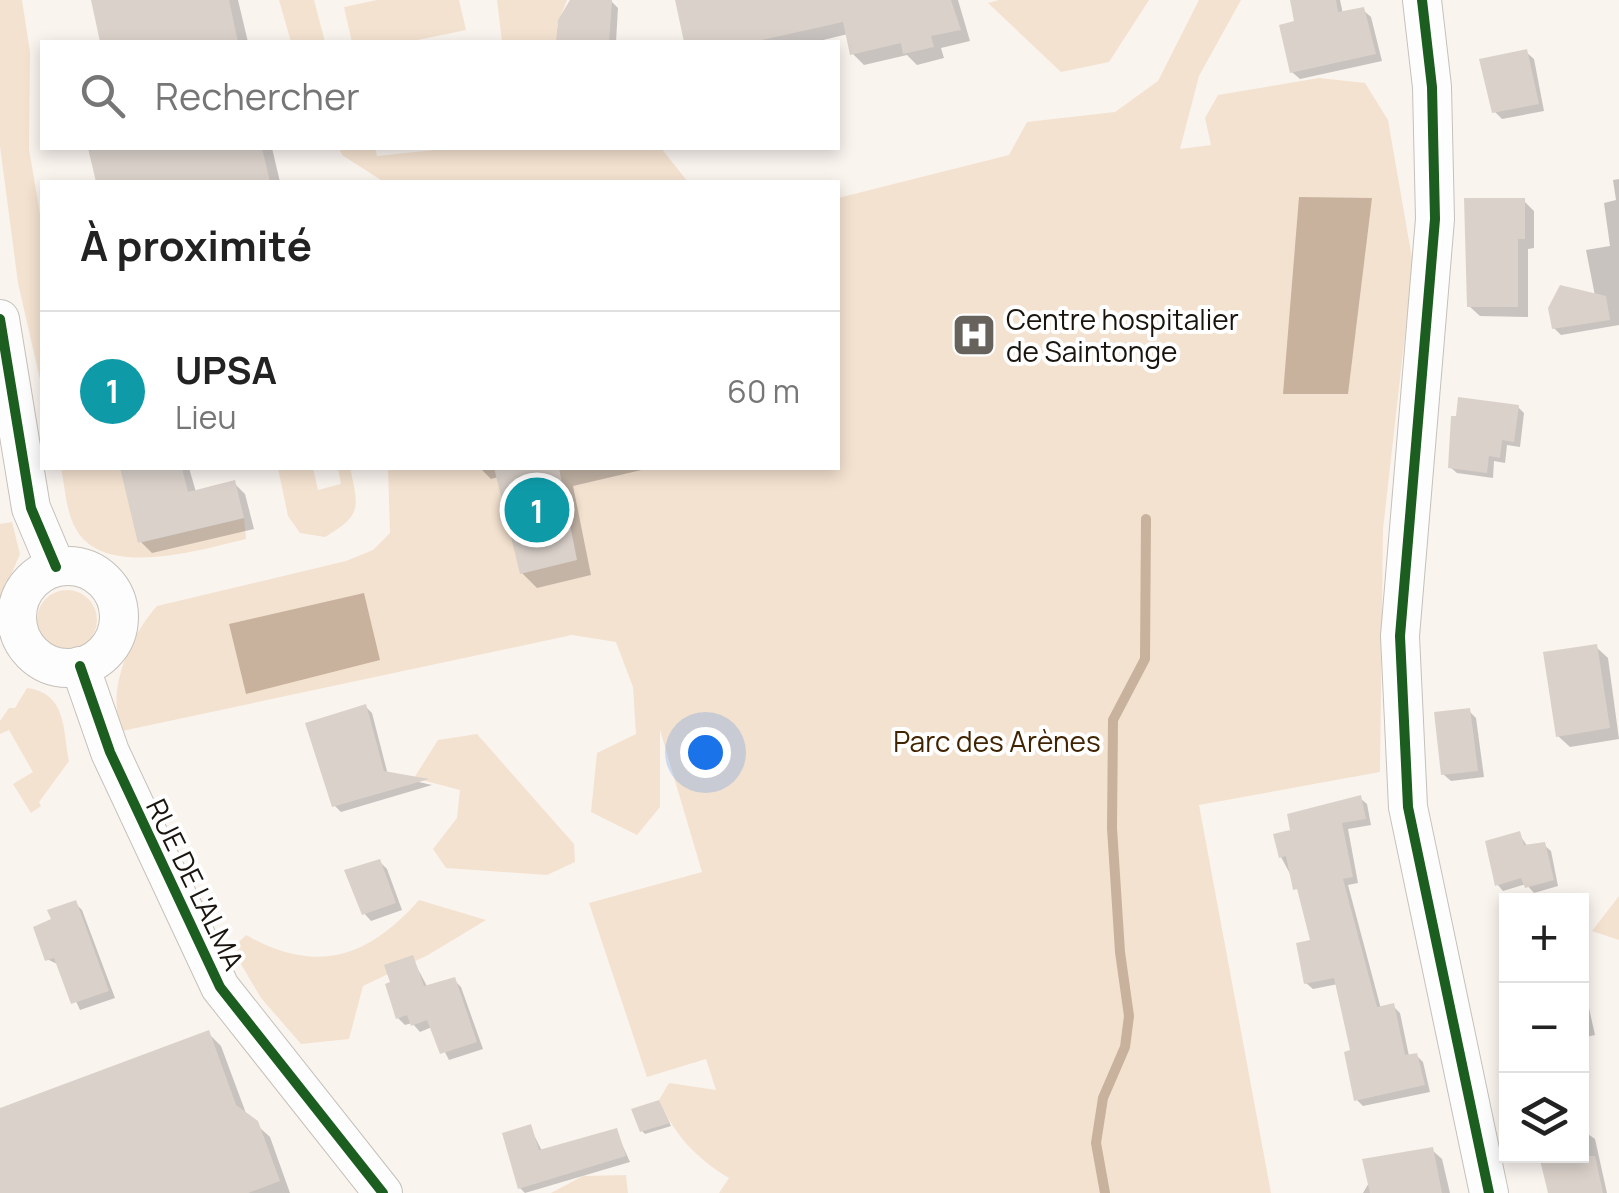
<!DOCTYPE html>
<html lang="fr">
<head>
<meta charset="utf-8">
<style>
	:root { --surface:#fff; --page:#f2f2f2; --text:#222; --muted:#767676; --line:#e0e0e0; --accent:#2563eb }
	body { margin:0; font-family:Manrope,sans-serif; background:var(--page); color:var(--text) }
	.controls { position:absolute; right:30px; bottom:30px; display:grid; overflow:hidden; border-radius:0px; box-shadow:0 5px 15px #0003 }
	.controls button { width:90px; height:90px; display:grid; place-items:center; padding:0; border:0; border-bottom:2px solid var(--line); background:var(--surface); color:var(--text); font:50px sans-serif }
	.you { position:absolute; left:705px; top:752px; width:35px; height:35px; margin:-25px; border:8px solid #fff; border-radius:50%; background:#1a73e8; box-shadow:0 0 0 15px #1a73e833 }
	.badge { display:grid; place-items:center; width:65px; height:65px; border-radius:50%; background:var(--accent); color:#fff; font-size:32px; font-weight:700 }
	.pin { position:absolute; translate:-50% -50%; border:5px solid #fff; box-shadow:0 2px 10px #0006 }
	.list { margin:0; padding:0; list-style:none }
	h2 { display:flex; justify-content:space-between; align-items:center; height:130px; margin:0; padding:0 40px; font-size:42px }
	h2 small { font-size:32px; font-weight:400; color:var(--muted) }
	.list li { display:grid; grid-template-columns:65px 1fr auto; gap:30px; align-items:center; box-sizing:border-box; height:160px; padding:0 40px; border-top:2px solid var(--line) }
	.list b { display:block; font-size:38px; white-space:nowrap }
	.list p { margin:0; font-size:32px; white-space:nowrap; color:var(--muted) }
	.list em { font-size:32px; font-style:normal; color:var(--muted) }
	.icon { flex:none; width:55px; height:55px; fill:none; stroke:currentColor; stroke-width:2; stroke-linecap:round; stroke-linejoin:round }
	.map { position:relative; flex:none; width:1619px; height:1193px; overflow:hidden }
	.search { position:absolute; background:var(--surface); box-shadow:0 5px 15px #0003; left:40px; top:40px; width:800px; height:110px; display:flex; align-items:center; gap:25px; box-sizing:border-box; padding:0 35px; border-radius:0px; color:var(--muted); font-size:38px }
	.panel { position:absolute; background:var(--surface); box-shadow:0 5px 15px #0003; left:40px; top:180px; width:800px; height:290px; border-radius:0px }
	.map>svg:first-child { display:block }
	.green { fill:#f4e2d0 }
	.water { fill:#c8b29d }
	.shadow { fill:#0003 }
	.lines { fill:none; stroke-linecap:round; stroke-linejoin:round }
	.stream { stroke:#c8b29d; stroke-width:10 }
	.building { fill:#dad1ca }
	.minor-casing { stroke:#c5c0ba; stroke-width:40 }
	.minor { stroke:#fefdfd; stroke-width:38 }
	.cycleway-casing { stroke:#fff; stroke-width:16 }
	.cycleway { stroke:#1b5e20; stroke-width:10 }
	.labels { text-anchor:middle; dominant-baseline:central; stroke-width:8; stroke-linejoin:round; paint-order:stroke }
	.poi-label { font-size:28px; fill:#19140e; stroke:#fff; text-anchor:start }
	.park-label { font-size:28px; fill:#402300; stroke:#fff }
	.street-label { font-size:28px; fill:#19140e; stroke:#fff }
</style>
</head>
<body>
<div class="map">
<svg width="1619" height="1193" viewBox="0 0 1619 1193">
	<rect width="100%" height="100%" fill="#faf4ef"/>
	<g class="green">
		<polygon points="0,0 22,0 30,52 29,149 42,226 42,388 18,283 0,146"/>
		<polygon points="279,0 314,0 325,42 291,42"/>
		<polygon points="377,0 459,0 466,30 408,42 352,42 344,7"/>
		<polygon points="497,0 567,0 557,25 559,42 502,42"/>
		<polygon points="999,0 1149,0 1109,62 1061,72 988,3"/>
		<path d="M1199,0H1241L1199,76L1180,149L1211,145L1205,118L1218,95L1319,78L1365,83L1388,120L1413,264L1383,529L1380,772L1199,805L1271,1193H719L729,1178C696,1158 675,1136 659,1100L669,1083L716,1090L706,1059L647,1077L589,903L702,872L660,730V807L637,835L591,812L597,753L636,734L633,687L616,642L572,635L122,731C105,692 130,636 157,606L346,561L373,550L390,533L388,468H838V198L1009,155L1027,122L1115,112L1158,81Z"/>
		<polygon points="339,148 375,148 377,156 454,148 661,148 688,182 384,182 342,155"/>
		<path d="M61,468H120L139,543L244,518L246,539C203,549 104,580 76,529C66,513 65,486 61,468Z"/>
		<path d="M278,468H313L318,490L341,484L338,468H350C359,508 362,515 325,537L300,533L288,516Z"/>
		<polygon points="12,522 20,554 0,600 0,524"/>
		<circle cx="67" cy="620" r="30"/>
		<path d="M27,688C66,693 63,728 69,761L39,802L41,806L31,813L13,784L33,772L9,730L0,734V721L9,708H15Z"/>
		<polygon points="477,734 574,844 575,862 547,875 446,868 433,849 457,818 460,790 414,778 438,740"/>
		<polygon points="1619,896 1619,940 1592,931"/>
		<path d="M419,900L486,920L428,955L363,986L349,1039L301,1044L261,998L232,949L246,935C316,975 368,958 419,900Z"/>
		<polygon points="626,1175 628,1193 551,1193 583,1176"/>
	</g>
	<g class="water">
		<polygon points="1299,197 1372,198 1348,394 1283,394"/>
		<polygon points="364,593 380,660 246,694 229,624"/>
	</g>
	<g class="shadow">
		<polygon points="93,0 238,0 248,42 103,42"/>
		<polygon points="574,0 611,1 618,8 616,42 562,42 561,20"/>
		<polygon points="677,0 958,0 970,41 941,48 944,58 917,65 907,55 864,65 853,54 848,34 815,42 687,42"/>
		<polygon points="1292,0 1340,0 1343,14 1363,10 1371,17 1382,61 1300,79 1292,72 1297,23"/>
		<polygon points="1526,52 1534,59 1544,111 1502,119 1495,112"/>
		<polygon points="91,148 272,148 280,182 99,182"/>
		<polygon points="1619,179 1619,325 1561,335 1554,328 1595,296 1586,250 1610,246 1604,203 1616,200 1613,180"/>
		<polygon points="1524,201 1534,211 1534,248 1528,249 1528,317 1480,316 1469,306"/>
		<polygon points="1518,407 1524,413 1520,447 1507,445 1505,463 1494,461 1493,478 1457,473 1450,467"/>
		<polygon points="123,468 189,468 196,492 234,483 245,494 254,529 152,553 141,542"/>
		<polygon points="480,468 650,468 573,486 591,575 537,588 522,573 498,477 491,479"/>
		<polygon points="1596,647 1608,658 1619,739 1570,747 1558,736"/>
		<polygon points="366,707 372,713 388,775 432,785 341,812 334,805"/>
		<polygon points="1469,711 1476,718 1484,777 1451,781 1443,774"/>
		<polygon points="1360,798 1367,804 1371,825 1348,829 1358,883 1348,885 1381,1009 1393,1006 1400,1013 1409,1056 1416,1055 1423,1062 1430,1092 1363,1106 1356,1099 1353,1052 1338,984 1313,989 1306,983 1313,942 1301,894 1281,857 1293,832"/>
		<polygon points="1519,834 1528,847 1544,845 1551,851 1558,886 1534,893 1526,884 1503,891 1497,884"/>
		<polygon points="380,862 387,869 402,910 371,921 364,913"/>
		<polygon points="75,903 82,910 115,998 80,1010 59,965 47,959 54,920"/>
		<polygon points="412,958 428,988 454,980 461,987 483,1049 449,1060 432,1027 420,1032 412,1023 405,1025 398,1018"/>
		<polygon points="1582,993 1587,999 1595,1035 1582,1038"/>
		<polygon points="208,1033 221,1046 247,1116 270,1137 290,1193 0,1193 0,1110"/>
		<polygon points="661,1106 671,1126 645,1134 642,1131"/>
		<polygon points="530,1127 542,1151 616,1131 630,1162 525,1193 520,1188"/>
		<polygon points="1582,1130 1595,1139 1607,1193 1551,1193 1542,1156 1582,1156"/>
		<polygon points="1432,1150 1442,1159 1450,1193 1363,1193 1370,1181"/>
	</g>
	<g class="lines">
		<polyline class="stream" points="1105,1193 1096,1143 1103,1098 1125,1047 1129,1016 1120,952 1112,828 1113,720 1145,659 1146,519"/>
	</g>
	<g class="building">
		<polygon points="91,0 229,0 238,42 100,42"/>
		<polygon points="570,0 612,0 609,42 556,42 558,20"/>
		<polygon points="675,0 951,0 961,30 931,36 934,47 903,54 901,43 850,55 843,22 753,42 684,42"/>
		<polygon points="1290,0 1336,0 1338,12 1364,7 1376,54 1290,73 1279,25 1294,21"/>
		<polygon points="1527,49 1539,104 1492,113 1479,59"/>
		<polygon points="88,148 262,148 270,182 96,182"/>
		<polygon points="1464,198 1525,198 1525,239 1518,239 1518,307 1467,307"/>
		<polygon points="1560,285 1606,296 1610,320 1552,329 1548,308"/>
		<polygon points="1458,397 1519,405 1514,442 1502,440 1500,458 1489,456 1487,473 1448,468 1451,416 1456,416"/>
		<polygon points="120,468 182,468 188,492 235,480 244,518 138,543"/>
		<polygon points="494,468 559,468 577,560 520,574"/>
		<polygon points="1597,644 1610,728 1556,737 1543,652"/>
		<polygon points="366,704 384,771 429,779 332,807 305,723"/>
		<polygon points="1470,708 1478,771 1441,775 1434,712"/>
		<polygon points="1361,795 1366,819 1342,823 1353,877 1343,879 1377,1007 1394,1003 1405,1055 1417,1053 1425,1085 1354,1101 1344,1052 1350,1050 1334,978 1304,984 1296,943 1310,940 1297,889 1293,890 1286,856 1279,858 1273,834 1290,830 1287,814"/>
		<polygon points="1520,831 1524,845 1545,842 1554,880 1525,888 1521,878 1495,886 1485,841"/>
		<polygon points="380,859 396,903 362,915 344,870"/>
		<polygon points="76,900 109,991 71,1004 54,958 45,961 33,927 51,919 47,910"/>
		<polygon points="413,955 424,986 455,977 477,1042 440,1054 427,1020 411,1026 407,1015 396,1019 385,984 390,982 384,965"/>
		<polygon points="209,1030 236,1105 258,1121 280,1181 248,1193 0,1193 0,1108"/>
		<polygon points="659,1100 670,1123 640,1132 631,1109"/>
		<polygon points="531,1124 539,1150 617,1128 626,1156 518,1189 502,1133"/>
		<polygon points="1433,1147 1442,1193 1370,1193 1362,1159"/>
		<polygon points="1539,1156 1595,1156 1603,1193 1548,1193"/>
	</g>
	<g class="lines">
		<defs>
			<g id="minor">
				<polyline points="1422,0 1432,87 1435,219 1400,636 1408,807 1489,1193"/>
				<polyline points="0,319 31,508 56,567"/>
				<circle cx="68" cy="617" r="51"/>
				<polyline points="80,666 110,752 220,987 383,1193"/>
			</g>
		</defs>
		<use href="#minor" class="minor-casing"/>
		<use href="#minor" class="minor"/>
		<defs>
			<g id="cycleway">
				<polyline points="1422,0 1432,87 1435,219 1400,636 1408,807 1489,1193"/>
				<polyline points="0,319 31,508 56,567"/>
				<polyline points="80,666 110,752 220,987 383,1193"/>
			</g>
		</defs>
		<use href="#cycleway" class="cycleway-casing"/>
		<use href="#cycleway" class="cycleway"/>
	</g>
	<defs>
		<symbol id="hospital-square" viewBox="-11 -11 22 22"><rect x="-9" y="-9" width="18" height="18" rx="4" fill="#68625d" stroke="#fff"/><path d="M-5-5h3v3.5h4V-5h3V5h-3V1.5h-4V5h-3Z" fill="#fff"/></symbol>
	</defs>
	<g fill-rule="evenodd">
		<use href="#hospital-square" x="949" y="310" width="50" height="50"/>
	</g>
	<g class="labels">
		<g class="poi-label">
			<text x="1006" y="319">Centre hospitalier<tspan x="1006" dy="32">de Saintonge</tspan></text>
		</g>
		<g class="park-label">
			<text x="997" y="741">Parc des Arènes</text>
		</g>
		<g class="street-label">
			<text transform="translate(196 884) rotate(64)">RUE DE L'ALMA</text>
		</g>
	</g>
</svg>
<div class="controls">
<button>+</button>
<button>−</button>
<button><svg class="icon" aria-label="layers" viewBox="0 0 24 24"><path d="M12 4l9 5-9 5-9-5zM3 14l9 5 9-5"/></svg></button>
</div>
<div class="you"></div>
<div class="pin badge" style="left:537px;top:510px;background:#0f9aa8">1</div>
<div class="search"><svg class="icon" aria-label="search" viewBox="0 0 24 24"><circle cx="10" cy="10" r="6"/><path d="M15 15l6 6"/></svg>Rechercher</div>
<section class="panel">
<h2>À proximité<small></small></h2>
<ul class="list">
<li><span class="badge" style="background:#0f9aa8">1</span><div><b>UPSA</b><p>Lieu</p></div><em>60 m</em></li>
</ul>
</section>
</div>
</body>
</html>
